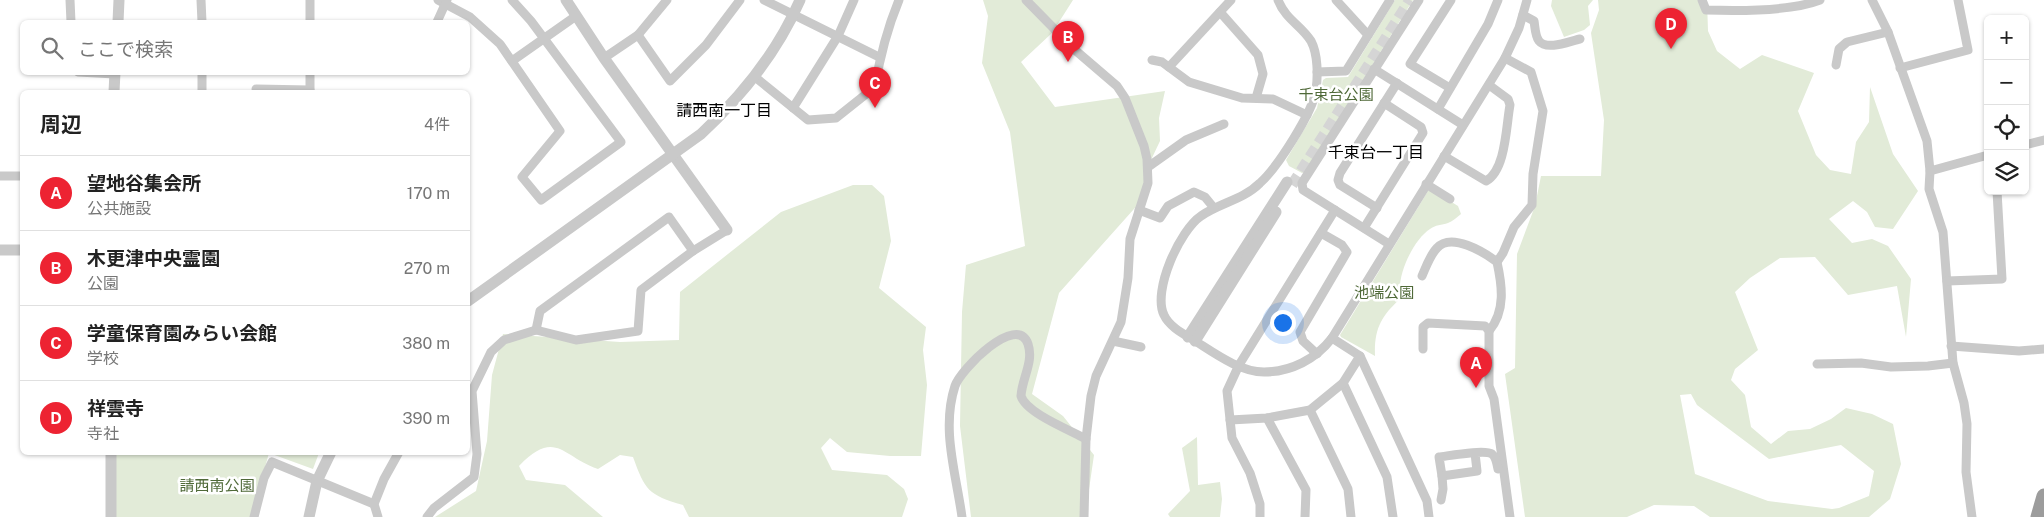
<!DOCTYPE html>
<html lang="ja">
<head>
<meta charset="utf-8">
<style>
	:root { --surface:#fff; --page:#f2f2f2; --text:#222; --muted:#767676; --line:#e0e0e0; --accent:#ed2332 }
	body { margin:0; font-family:"Public Sans","Noto Sans JP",sans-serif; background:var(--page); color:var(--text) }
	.controls { position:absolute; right:15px; top:15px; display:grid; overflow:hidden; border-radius:8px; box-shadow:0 1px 4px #0004 }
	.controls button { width:45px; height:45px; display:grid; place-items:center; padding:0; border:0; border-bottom:1px solid var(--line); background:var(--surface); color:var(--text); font:25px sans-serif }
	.you { position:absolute; left:1282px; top:322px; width:18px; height:18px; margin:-12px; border:4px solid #fff; border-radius:50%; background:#1a73e8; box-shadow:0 0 0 8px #1a73e833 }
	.badge { display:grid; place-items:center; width:32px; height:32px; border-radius:50%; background:var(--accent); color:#fff; font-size:16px; font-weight:700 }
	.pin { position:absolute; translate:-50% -41px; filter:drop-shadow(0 1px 2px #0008) }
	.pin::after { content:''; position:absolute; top:26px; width:18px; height:15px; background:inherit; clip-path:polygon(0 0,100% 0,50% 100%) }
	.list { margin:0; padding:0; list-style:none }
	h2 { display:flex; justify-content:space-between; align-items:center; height:65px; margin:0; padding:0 20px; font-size:21px }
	h2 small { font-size:16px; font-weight:400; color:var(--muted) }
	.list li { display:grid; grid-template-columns:32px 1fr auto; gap:15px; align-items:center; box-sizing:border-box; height:75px; padding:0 20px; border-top:1px solid var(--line) }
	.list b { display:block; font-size:19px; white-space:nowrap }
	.list p { margin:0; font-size:16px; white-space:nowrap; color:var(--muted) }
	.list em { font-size:16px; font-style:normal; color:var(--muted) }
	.icon { flex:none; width:28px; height:28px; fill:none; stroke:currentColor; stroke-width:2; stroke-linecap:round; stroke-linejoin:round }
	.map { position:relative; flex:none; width:2044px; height:517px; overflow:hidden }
	.search { position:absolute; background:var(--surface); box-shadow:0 1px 4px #0004; left:20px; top:20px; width:450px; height:55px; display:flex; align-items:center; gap:12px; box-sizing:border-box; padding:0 18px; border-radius:8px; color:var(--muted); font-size:19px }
	.panel { position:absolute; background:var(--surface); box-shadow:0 1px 4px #0004; left:20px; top:90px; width:450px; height:365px; border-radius:8px }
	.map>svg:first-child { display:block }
	.green { fill:#e2ebd8; fill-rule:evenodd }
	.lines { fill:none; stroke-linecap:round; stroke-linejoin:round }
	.tertiary-tunnel { stroke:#d5d5d5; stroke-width:11; stroke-dasharray:11 5.5; stroke-linecap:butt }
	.minor { stroke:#c9c9c9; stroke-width:9 }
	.tertiary { stroke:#c9c9c9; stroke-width:11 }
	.trunk { stroke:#9c9c9c; stroke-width:15 }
	.labels { text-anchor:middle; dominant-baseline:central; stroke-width:5; stroke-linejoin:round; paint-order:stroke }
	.park-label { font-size:15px; fill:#4f6938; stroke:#fff }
	.neighbourhood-label { font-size:16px; fill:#000; stroke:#fff }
</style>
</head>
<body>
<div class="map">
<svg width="2044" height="517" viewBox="0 0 2044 517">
	<rect width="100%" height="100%" fill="#fff"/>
	<g class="green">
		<polygon points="983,0 1073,0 1052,33 1021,62 1055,107 1165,91 1159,118 1160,141 1151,160 1142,200 1059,293 1032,394 1063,416 1094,455 1085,517 971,517 960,426 962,312 966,265 1025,246 1010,132 982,63 988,16"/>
		<polygon points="1395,0 1413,0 1305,172 1302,173 1289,166 1286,160 1317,108 1323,80 1326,78 1348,77"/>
		<polygon points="1552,0 1593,0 1588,6 1590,25 1584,30 1564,37 1551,6"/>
		<path d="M1598,0H1707L1708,31L1717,51L1740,69L1762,55L1814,73L1798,111L1816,155L1830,170L1851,174L1856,142L1869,122L1870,87L1893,154L1918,191L1893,229L1875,227L1867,212L1853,201L1829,219L1852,243L1872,239L1888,246L1911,279L1906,337L1897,286L1848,295L1815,257L1780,258L1750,278L1735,292L1758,350L1735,369L1731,380L1745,395L1751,427L1771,444L1788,431L1810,429L1831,419L1846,408L1872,414L1893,424L1901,464L1890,499L1869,517H1710L1694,506L1654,505L1627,517H1525L1505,374L1515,368L1517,254L1535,206L1541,176H1601L1604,120L1591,33L1599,10ZM1691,394L1697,405L1769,459L1841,445L1874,471L1869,496L1839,508L1832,509L1768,501L1695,474L1680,395Z"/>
		<path d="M853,185H872L884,196L891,241L879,288L926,327L923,350L927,385L921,456H890L847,452L830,438L821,448L832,470L887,475L904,489L908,499L902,517H689L683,505C648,495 645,490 633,457L620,455L598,469C562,457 556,428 519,466L526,480L565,485L603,517H435L476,491L487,441L492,375L503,334L620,342L679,340L680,292L781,212Z"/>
		<path d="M1432,190L1458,206L1461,214C1457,217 1453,221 1448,223C1442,225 1435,225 1430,229C1413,240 1395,278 1401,298C1381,316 1374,329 1375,356L1341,337L1340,335L1428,191Z"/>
		<polygon points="1197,437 1198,485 1220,482 1222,499 1220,517 1170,517 1168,514 1190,491 1182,448"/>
		<polygon points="116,453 319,453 313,469 269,453 251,517 116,517"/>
	</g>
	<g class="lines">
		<polyline class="tertiary-tunnel" points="1292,185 1410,0"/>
		<g class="minor">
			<polyline points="70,0 71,22"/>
			<polyline points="201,0 202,22"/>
			<polyline points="310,0 310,22"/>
			<polyline points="438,0 470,17 500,44 560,131 522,177 541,200 621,142 531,21 512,0"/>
			<polyline points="764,0 879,57"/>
			<polyline points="1026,0 1075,50 1117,86 1125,98 1144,146 1147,159 1148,183 1130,239 1128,278 1121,322 1096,376 1091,396 1086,439 1084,517"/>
			<path d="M1278,0C1286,20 1301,25 1311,41C1318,54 1318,76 1316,90C1313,112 1277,168 1260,183C1243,200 1219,203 1201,216C1180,230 1152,291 1164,315C1169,326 1182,333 1192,339C1213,352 1239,372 1264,372C1291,372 1316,359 1332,338L1505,58L1519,28L1527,0"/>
			<polyline points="1336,0 1368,35"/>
			<path d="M1702,0L1706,10C1737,11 1792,11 1820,0"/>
			<polyline points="1872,0 1888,32 1927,141 1930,171 1929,189 1943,232 1953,363 1964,403 1967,424 1966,472 1972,517"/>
			<polyline points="1220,12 1258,55 1263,74 1256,98"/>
			<path d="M1523,15L1534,21C1535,26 1535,36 1539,41C1547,51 1570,41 1580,39"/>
			<polyline points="437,22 447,0"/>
			<polyline points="638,35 670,81 706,45 740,0"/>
			<polyline points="604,58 638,35 667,0"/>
			<polyline points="1152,60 1162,62 1189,82 1242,98 1273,99 1307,115"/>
			<polyline points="512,61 576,16"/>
			<polyline points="1836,65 1839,49 1847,42 1888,32"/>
			<polyline points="1169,67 1231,0"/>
			<polyline points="1900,68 1968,50 1958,0"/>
			<polyline points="1374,69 1463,125"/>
			<polyline points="78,72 115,74"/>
			<polyline points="202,72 202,92"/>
			<polyline points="1317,72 1346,71 1390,0"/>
			<path d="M755,77L808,120L836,118L875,87C880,56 887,29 899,0"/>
			<polyline points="1450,88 1410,64 1451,0"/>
			<polyline points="256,89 310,90"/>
			<polyline points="310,92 310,72"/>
			<polyline points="793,108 838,36 854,0"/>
			<polyline points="1438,109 1488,24 1498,0"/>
			<polyline points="2025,145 2044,140"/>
			<path d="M1444,156L1486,181C1506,170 1506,126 1510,105L1508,99L1489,85"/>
			<polyline points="1148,167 1186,140 1224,124"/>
			<polyline points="1930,171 1988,155"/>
			<polyline points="0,176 22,176"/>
			<polyline points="1426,184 1450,199"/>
			<polyline points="1377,208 1340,185 1338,180 1340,173 1397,83"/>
			<polyline points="1139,210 1160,218 1168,206 1194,192 1205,197 1214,208"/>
			<polyline points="1364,228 1423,133 1421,127 1384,103"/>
			<polyline points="1389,244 1303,190 1302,183 1419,0"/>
			<polyline points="1497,262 1503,253 1514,227 1532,205 1533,174 1543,111 1531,72 1505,58"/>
			<path d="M1422,276C1426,267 1430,255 1437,248C1451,232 1484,252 1497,262C1502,285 1506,311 1489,331"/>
			<polyline points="1947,281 2002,279 1997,191"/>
			<polyline points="536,330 540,311 669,217 693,251"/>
			<polyline points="1332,338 1360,356 1427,501 1429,517"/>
			<polyline points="1113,341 1141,347"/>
			<polyline points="1951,346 2019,351 2044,349"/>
			<polyline points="1423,349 1423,327 1428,323 1485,326 1489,331 1489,386 1494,399 1510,517"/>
			<polyline points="1317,354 1303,341 1300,332 1347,252 1342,245 1321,233"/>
			<polyline points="1817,364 1861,363 1891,367 1928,366 1953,363"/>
			<polyline points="1343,383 1387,477 1393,517"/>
			<polyline points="1310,410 1348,489 1351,517"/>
			<polyline points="1267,418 1306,490 1305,517"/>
			<polyline points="1230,420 1267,418 1310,410 1343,383 1360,356"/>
			<path d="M1475,453L1477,471L1442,476L1439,457C1448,456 1485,449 1492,454C1496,457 1497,464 1498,469"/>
			<polyline points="1441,500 1443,489 1442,476"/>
			<polyline points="254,517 264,478 272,462 374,504"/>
			<polyline points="378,517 374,504 384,479 399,452"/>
			<polyline points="427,517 434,508 474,477 477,454 472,391 491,352 504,340 536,330 576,340 638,331 641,290 693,251 727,230"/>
			<path d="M962,517C956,473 941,429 955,386C960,370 1017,312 1028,344C1034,362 1022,378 1021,396C1026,413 1070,430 1086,439"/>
			<polyline points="1260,517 1260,504 1250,473 1232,438 1227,391 1239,365 1335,210"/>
		</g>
		<g class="tertiary">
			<polyline points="566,0 604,58 727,230"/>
			<polyline points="118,22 119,0"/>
			<polyline points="114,92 115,72"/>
			<polyline points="0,250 22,250"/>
			<path d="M468,301L701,134C743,95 777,53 800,0"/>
			<polyline points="1188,337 1287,182"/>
			<polyline points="1195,341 1276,212"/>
			<polyline points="111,452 111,517"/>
			<polyline points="309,517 317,481 331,452"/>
		</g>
		<polyline class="trunk" points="2038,517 2044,496"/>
	</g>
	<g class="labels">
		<g class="park-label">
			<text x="1336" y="94">千束台公園</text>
			<text x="1384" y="292">池端公園</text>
			<text x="217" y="485">請西南公園</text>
		</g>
		<g class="neighbourhood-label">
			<text x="724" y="110">請西南一丁目</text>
			<text x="1376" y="152">千束台一丁目</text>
		</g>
	</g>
</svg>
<div class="controls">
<button>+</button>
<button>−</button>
<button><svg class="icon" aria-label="locate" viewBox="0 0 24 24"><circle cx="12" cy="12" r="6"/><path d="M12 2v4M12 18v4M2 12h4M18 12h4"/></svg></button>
<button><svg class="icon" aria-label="layers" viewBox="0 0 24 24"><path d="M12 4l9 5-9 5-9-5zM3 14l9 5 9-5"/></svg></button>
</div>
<div class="you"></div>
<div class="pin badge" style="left:1476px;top:388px">A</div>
<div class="pin badge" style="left:1068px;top:62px">B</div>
<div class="pin badge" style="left:875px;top:108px">C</div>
<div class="pin badge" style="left:1671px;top:49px">D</div>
<div class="search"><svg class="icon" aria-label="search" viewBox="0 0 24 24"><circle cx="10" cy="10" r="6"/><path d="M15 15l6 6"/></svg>ここで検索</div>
<section class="panel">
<h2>周辺<small>4件</small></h2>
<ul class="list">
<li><span class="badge">A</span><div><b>望地谷集会所</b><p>公共施設</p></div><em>170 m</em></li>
<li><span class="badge">B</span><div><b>木更津中央霊園</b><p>公園</p></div><em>270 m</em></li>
<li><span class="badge">C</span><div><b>学童保育園みらい会館</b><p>学校</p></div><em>380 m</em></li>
<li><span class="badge">D</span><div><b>祥雲寺</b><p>寺社</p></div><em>390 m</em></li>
</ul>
</section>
</div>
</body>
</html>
